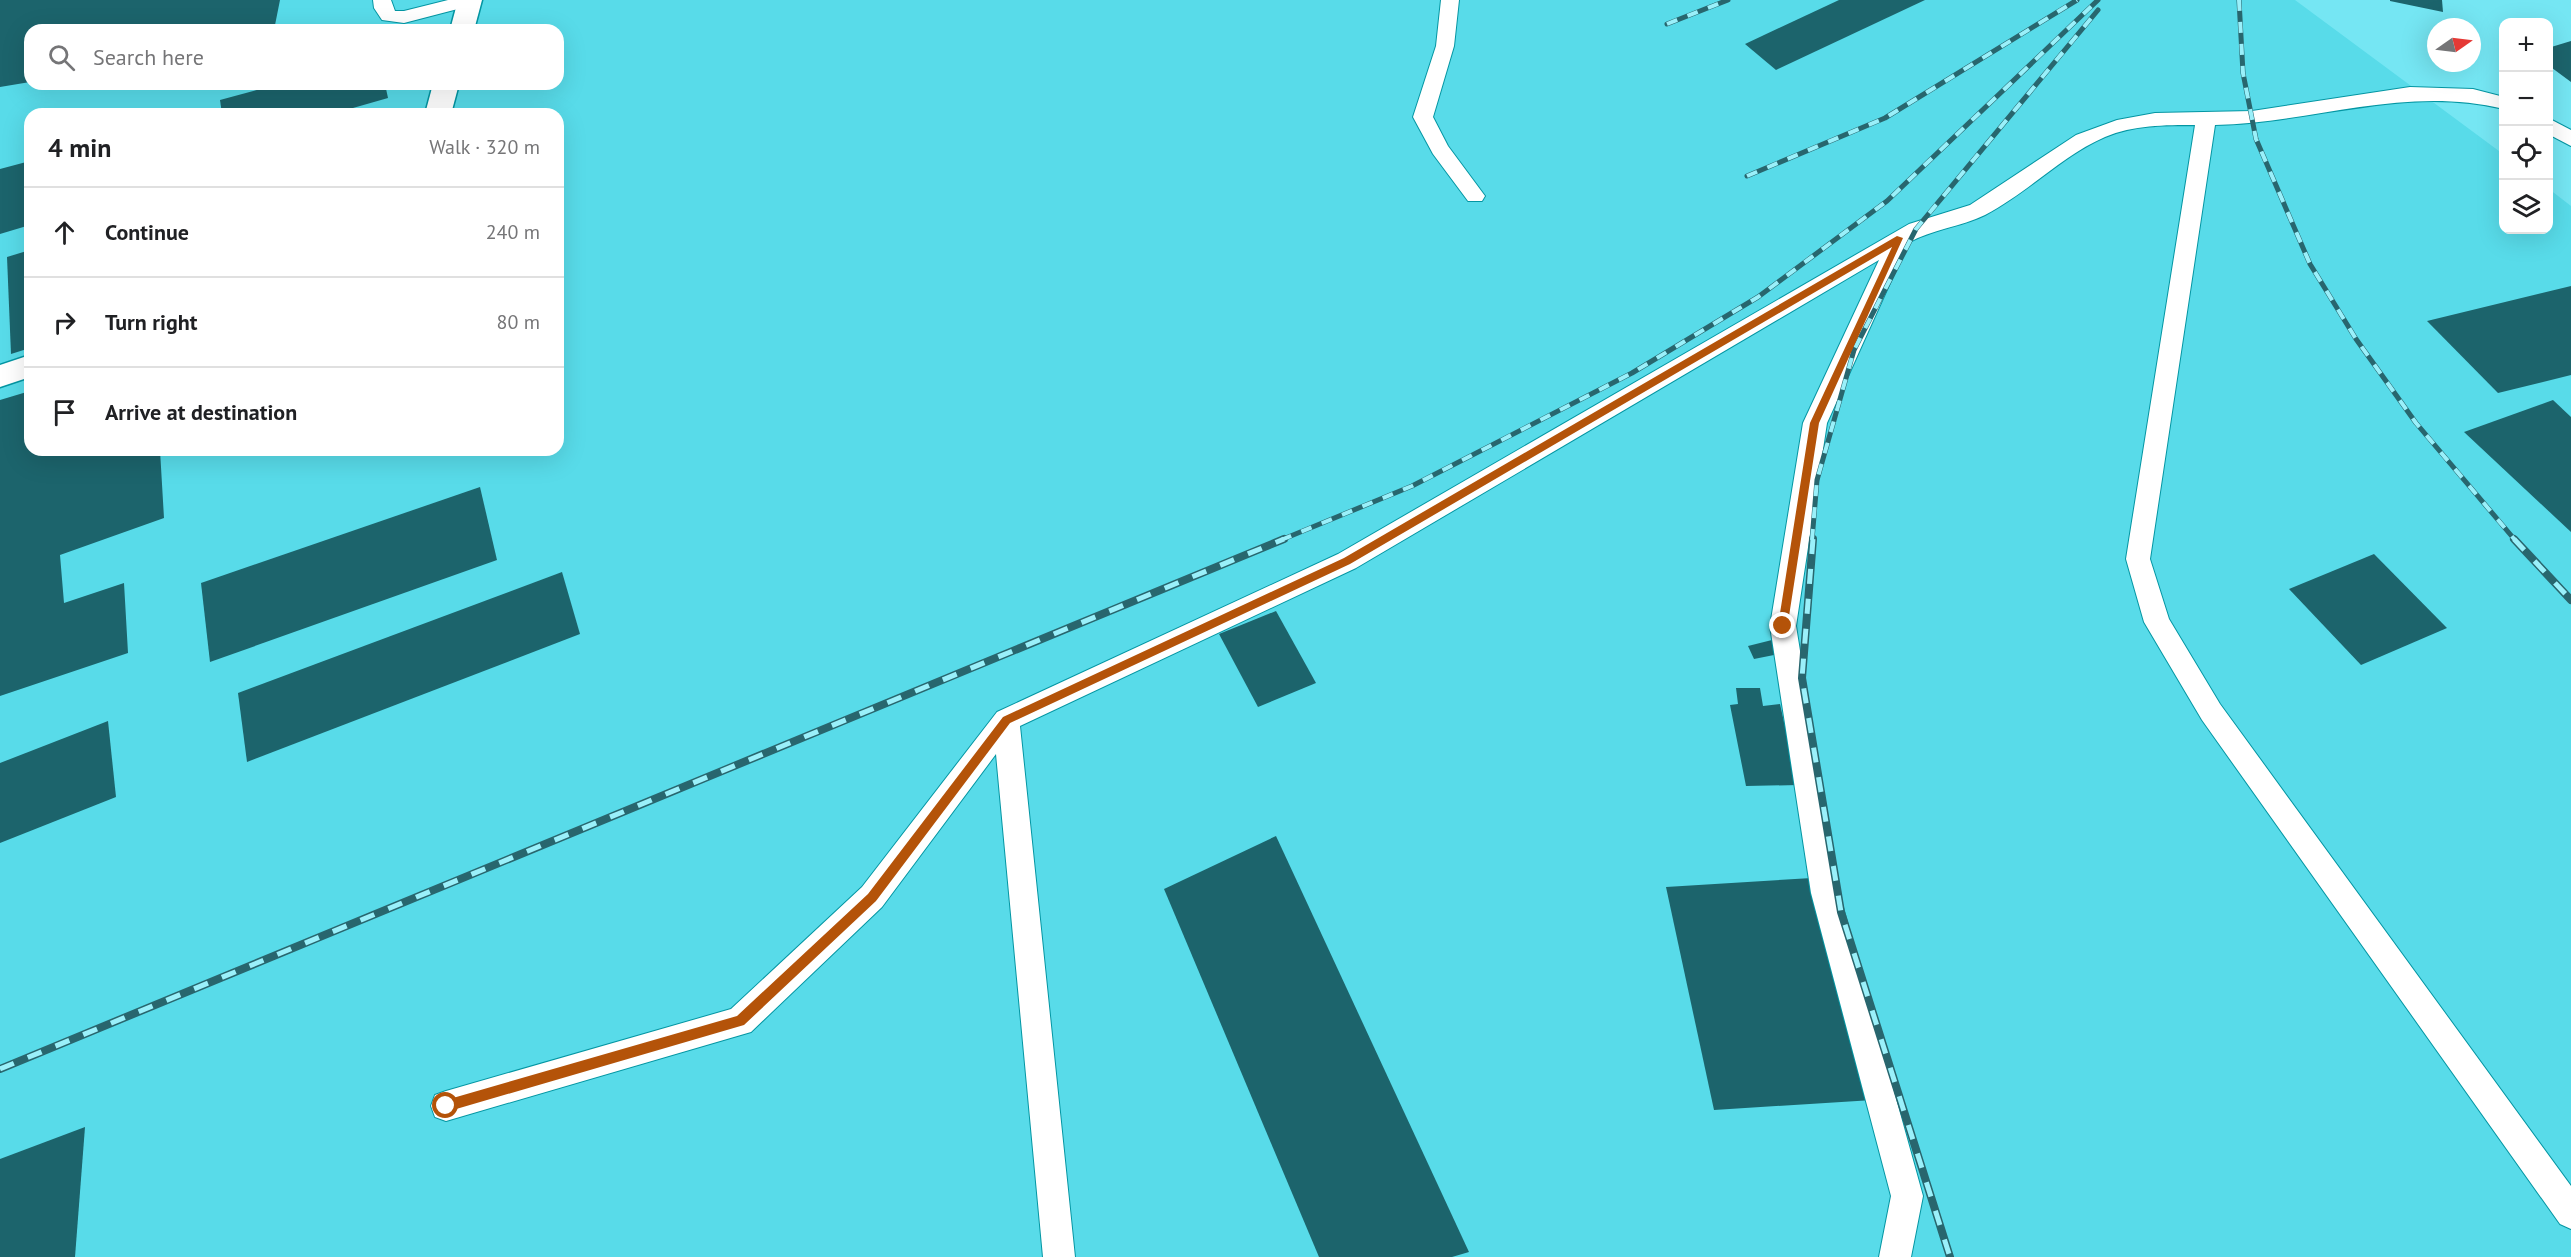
<!DOCTYPE html>
<html lang="en">
<head>
<meta charset="utf-8">
<style>
	:root { --surface:#fff; --page:#f2f2f2; --text:#202124; --muted:#757577; --line:#e0e0e0 }
	body { margin:0; font-family:"PT Sans",sans-serif; background:var(--page); color:var(--text) }
	.controls { position:absolute; right:18px; top:18px; display:grid; overflow:hidden; border-radius:12px; box-shadow:0 6px 24px #0002 }
	.controls button { width:54px; height:54px; display:grid; place-items:center; padding:0; border:0; border-bottom:2px solid var(--line); background:var(--surface); color:var(--text); font:30px sans-serif }
	.compass { position:absolute; left:2427px; top:18px; width:54px; height:54px; border-radius:50%; background:var(--surface); box-shadow:0 6px 24px #0002; rotate:76deg }
	.stop { position:absolute; width:18px; height:18px; margin:-14px; border:4px solid #b45309; border-radius:50%; background:#fff }
	.stop.end { background:#b45309; border-color:#fff; box-shadow:0 2px 6px #0008 }
	.list { margin:0; padding:0; list-style:none }
	h2 { display:flex; justify-content:space-between; align-items:center; height:78px; margin:0; padding:0 24px; font-size:26px }
	h2 small { font-size:20px; font-weight:400; color:var(--muted) }
	.list li { display:grid; grid-template-columns:39px 1fr auto; gap:18px; align-items:center; box-sizing:border-box; height:90px; padding:0 24px; border-top:2px solid var(--line) }
	.list b { display:block; font-size:22px; white-space:nowrap }
	.list em { font-size:20px; font-style:normal; color:var(--muted) }
	.icon { flex:none; width:33px; height:33px; fill:none; stroke:currentColor; stroke-width:2; stroke-linecap:round; stroke-linejoin:round }
	.map { position:relative; flex:none; width:2571px; height:1257px; overflow:hidden }
	.search { position:absolute; background:var(--surface); box-shadow:0 6px 24px #0002; left:24px; top:24px; width:540px; height:66px; display:flex; align-items:center; gap:15px; box-sizing:border-box; padding:0 21px; border-radius:18px; color:var(--muted); font-size:22px }
	.panel { position:absolute; background:var(--surface); box-shadow:0 6px 24px #0002; left:24px; top:108px; width:540px; height:348px; border-radius:18px }
	.map>svg:first-child { display:block }
	.built { fill:#58dbe9; fill-rule:evenodd }
	.building { fill:#1c646c }
	.lines { fill:none; stroke-linecap:round; stroke-linejoin:round }
	.service-casing { stroke:#0496a3; stroke-width:2 }
	.minor-casing { stroke:#0496a3; stroke-width:3 }
	.service { fill:#fff; fill-rule:evenodd }
	.minor { fill:#fff; fill-rule:evenodd }
	.rail-far1-casing { stroke:#28666e; stroke-width:5 }
	.rail-casing { stroke:#28666e; stroke-width:8 }
	.rail-far1 { stroke:#9af0fa; stroke-width:4; stroke-dasharray:11; stroke-linecap:butt }
	.rail { stroke:#9af0fa; stroke-width:5; stroke-dasharray:15; stroke-linecap:butt }
	.route { fill:#b45309 }
</style>
</head>
<body>
<div class="map">
<svg width="2571" height="1257" viewBox="0 0 2571 1257">
	<rect width="100%" height="100%" fill="#75e6f3"/>
	<path class="built" d="M0,0H2295L2503,154L2504,230H2548L2549,189L2571,206V1257H0ZM30,30H558V84H30ZM30,114H558V450H30Z"/>
	<g class="building">
		<polygon points="0,0 280,0 274,30 30,30 30,82 0,87"/>
		<polygon points="1839,0 1925,0 1776,70 1745,44"/>
		<polygon points="2390,0 2442,0 2443,12 2390,1"/>
		<polygon points="2571,41 2571,82 2548,65 2548,48"/>
		<polygon points="279,84 385,84 388,98 332,114 222,114 220,100"/>
		<polygon points="30,161 30,225 0,234 0,169"/>
		<polygon points="30,250 30,348 11,354 7,257"/>
		<polygon points="2571,286 2571,375 2498,393 2427,321"/>
		<polygon points="30,391 30,450 160,450 164,518 60,555 64,603 124,583 128,653 0,696 0,400"/>
		<polygon points="2553,400 2571,417 2571,532 2464,432"/>
		<polygon points="480,487 497,560 210,662 201,583"/>
		<polygon points="2374,554 2447,628 2361,665 2289,589"/>
		<polygon points="562,572 580,634 247,762 238,693"/>
		<polygon points="1276,611 1316,683 1258,707 1219,634"/>
		<polygon points="1772,640 1779,654 1754,659 1748,646"/>
		<polygon points="1736,688 1760,688 1763,706 1780,704 1798,785 1746,786 1730,705 1738,704"/>
		<polygon points="108,721 116,797 0,843 0,763"/>
		<polygon points="1276,836 1469,1252 1452,1257 1319,1257 1164,889"/>
		<polygon points="1812,878 1873,1100 1714,1110 1666,887"/>
		<polygon points="85,1127 75,1257 0,1257 0,1159"/>
	</g>
	<g class="lines">
		<defs>
			<g id="service">
				<polygon points="373,0 391,0 395,11 404,11 448,0 479,0 477,4 404,23 382,20 374,8"/>
				<polygon points="1441,0 1459,0 1454,46 1433,117 1448,146 1485,196 1482,201 1468,201 1433,154 1413,117 1436,46"/>
				<path d="M2410,87L2473,89L2504,97V109C2403,85 2315,123 2215,125L2150,559L2169,619L2220,704L2571,1186V1229L2560,1224L2202,720L2144,622L2126,559L2195,125C2165,125 2133,125 2105,137C2061,156 2028,193 1985,215C1961,227 1932,229 1908,243L1827,423L1796,626L1839,893L1923,1196L1911,1257H1879L1891,1196L1811,893L1770,626L1803,423L1879,260L1356,568L1020,726L1075,1257H1043L996,754L882,907L751,1032L446,1121L435,1117L431,1106L435,1095L446,1091L731,1009L862,887L997,712L1338,554L1909,224L1970,205L2076,135L2117,120L2155,113L2252,111Z"/>
				<polygon points="2548,118 2571,130 2571,146 2548,134"/>
			</g>
			<g id="minor">
				<polygon points="458,0 482,0 474,30 450,30"/>
				<polygon points="433,84 459,84 451,114 425,114"/>
				<polygon points="30,355 30,377 0,387 0,365"/>
			</g>
		</defs>
		<use href="#service" class="service-casing"/>
		<use href="#minor" class="minor-casing"/>
		<use href="#service" class="service"/>
		<use href="#minor" class="minor"/>
		<defs>
			<g id="rail-far1">
				<polyline points="2239,0 2243,73 2256,139 2310,264 2356,339 2416,423 2515,540"/>
				<polyline points="1667,24 1728,0"/>
				<polyline points="1747,176 1885,118 2077,0"/>
				<polyline points="1281,540 1412,486 1632,373 1758,297 1887,201 2098,0"/>
				<polyline points="1812,540 1817,480 1854,350 1916,229 2098,10"/>
			</g>
			<g id="rail">
				<polyline points="1813,539 1802,678 1841,912 1950,1257"/>
				<polyline points="2514,539 2571,600"/>
				<polyline points="0,1069 1284,539"/>
			</g>
		</defs>
		<use href="#rail-far1" class="rail-far1-casing"/>
		<use href="#rail" class="rail-casing"/>
		<use href="#rail-far1" class="rail-far1"/>
		<use href="#rail" class="rail"/>
	</g>
	<polygon class="route" points="1897,236 1903,238 1819,423 1787,629 1780,629 1778,626 1810,423 1892,247 1350,564 1010,723 876,901 744,1025 446,1112 442,1110 442,1102 446,1100 737,1016 868,894 1003,717 1344,558"/>
</svg>
<div class="controls">
<button>+</button>
<button>−</button>
<button><svg class="icon" aria-label="locate" viewBox="0 0 24 24"><circle cx="12" cy="12" r="6"/><path d="M12 2v4M12 18v4M2 12h4M18 12h4"/></svg></button>
<button><svg class="icon" aria-label="layers" viewBox="0 0 24 24"><path d="M12 4l9 5-9 5-9-5zM3 14l9 5 9-5"/></svg></button>
</div>
<svg class="compass" viewBox="-18 -18 36 36"><path d="M0-13l5 13h-10z" fill="#e53935"/><path d="M0 13l5-13h-10z" fill="#757577"/></svg>
<div class="stop" style="left:446px;top:1106px"></div>
<div class="stop end" style="left:1783px;top:626px"></div>
<div class="search"><svg class="icon" aria-label="search" viewBox="0 0 24 24"><circle cx="10" cy="10" r="6"/><path d="M15 15l6 6"/></svg>Search here</div>
<section class="panel">
<h2>4 min<small>Walk · 320 m</small></h2>
<ul class="list">
<li><svg class="icon" aria-label="ahead" viewBox="0 0 24 24"><path d="M12 20V5M6 11l6-6 6 6"/></svg><div><b>Continue</b></div><em>240 m</em></li>
<li><svg class="icon" aria-label="right" viewBox="0 0 24 24"><path d="M7 20v-9h11M14 6l5 5-5 5"/></svg><div><b>Turn right</b></div><em>80 m</em></li>
<li><svg class="icon" aria-label="arrive" viewBox="0 0 24 24"><path d="M6 21V4h12l-3 4 3 4H6"/></svg><div><b>Arrive at destination</b></div></li>
</ul>
</section>
</div>
</body>
</html>
